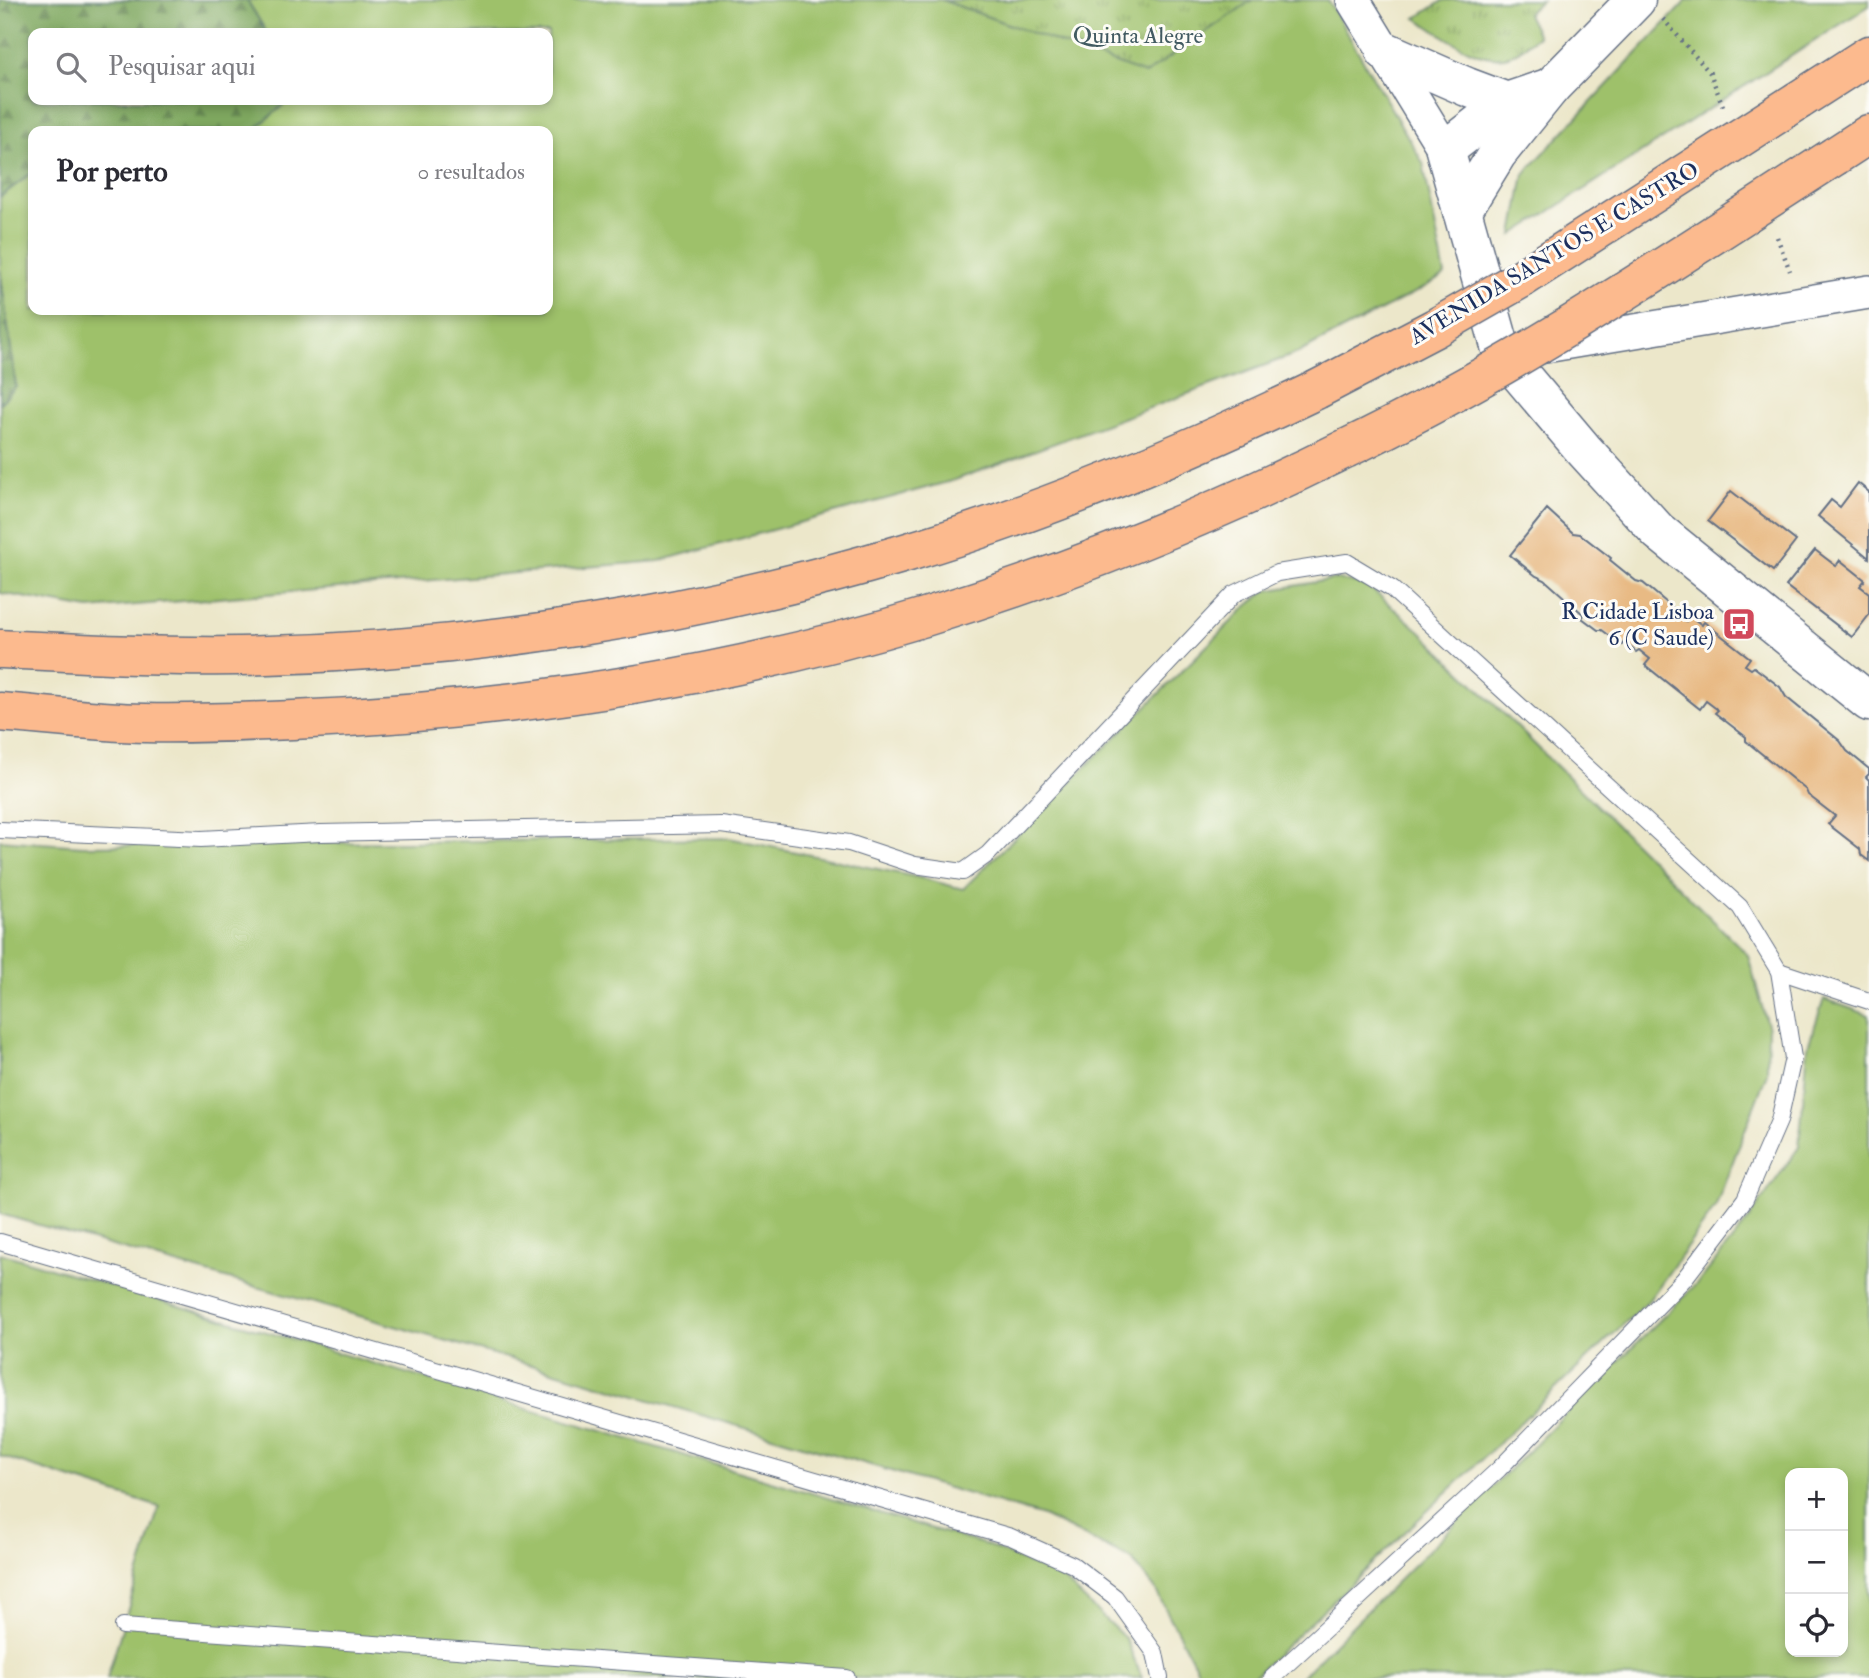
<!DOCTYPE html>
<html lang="pt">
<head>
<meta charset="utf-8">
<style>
	:root { --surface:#fff; --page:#f2f2f3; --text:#2b2b33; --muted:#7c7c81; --line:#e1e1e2 }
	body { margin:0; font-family:"IM FELL Double Pica",serif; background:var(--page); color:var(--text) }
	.controls { position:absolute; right:21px; bottom:21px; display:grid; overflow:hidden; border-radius:14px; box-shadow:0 4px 10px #0003 }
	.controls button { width:63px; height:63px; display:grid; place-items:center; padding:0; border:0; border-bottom:2px solid var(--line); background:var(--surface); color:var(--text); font:35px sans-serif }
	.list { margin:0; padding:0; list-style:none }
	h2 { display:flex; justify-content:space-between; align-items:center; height:91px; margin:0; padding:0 28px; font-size:30px }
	h2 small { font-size:23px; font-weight:400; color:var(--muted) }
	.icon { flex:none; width:38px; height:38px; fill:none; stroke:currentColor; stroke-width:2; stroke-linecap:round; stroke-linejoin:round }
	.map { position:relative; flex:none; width:1869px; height:1678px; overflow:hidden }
	.search { position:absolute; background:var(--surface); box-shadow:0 4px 10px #0003; left:28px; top:28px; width:525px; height:77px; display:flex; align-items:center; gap:18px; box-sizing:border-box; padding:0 24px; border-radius:14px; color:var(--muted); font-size:26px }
	.panel { position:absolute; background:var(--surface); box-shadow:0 4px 10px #0003; left:28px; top:126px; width:525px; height:189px; border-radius:14px }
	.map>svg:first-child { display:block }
	.grass { fill:#9ec16b; stroke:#5c7864; stroke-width:2; fill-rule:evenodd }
	.forest { fill:url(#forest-firs); stroke:#4c6b5e; stroke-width:2 }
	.park { fill:url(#park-tufts); stroke:#5c7864; stroke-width:2 }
	.building { fill:#e8ba84 }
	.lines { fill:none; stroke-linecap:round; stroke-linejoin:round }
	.service-casing { stroke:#646f84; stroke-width:18 }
	.minor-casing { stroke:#646f84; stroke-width:36 }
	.tertiary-casing { stroke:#646f84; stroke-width:41 }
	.primary-casing { stroke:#646f84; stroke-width:41 }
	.path { stroke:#646f84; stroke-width:4.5; stroke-dasharray:2 5; stroke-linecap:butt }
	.service { stroke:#fff; stroke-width:16 }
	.minor { stroke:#fff; stroke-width:33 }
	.tertiary { stroke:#fff; stroke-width:38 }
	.primary { stroke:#fcba8e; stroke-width:38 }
	.primary-bridge-casing { stroke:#646f84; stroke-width:41; stroke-linecap:butt }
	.primary-bridge { stroke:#fcba8e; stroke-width:38 }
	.labels { text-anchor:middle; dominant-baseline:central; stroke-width:6; stroke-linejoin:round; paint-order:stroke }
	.park-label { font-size:23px; fill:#425b62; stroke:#fdfcf7 }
	.street-label { font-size:23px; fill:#1b2f5e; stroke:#fdfcf7 }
	.poi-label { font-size:23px; fill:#1b2f5e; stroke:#fdfcf7; text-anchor:end }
</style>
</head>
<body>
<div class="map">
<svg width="1869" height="1678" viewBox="0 0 1869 1678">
	<defs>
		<pattern id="forest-firs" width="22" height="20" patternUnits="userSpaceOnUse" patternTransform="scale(1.75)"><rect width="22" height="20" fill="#7ea75f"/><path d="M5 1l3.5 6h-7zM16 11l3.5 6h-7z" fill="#668852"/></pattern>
		<pattern id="park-tufts" width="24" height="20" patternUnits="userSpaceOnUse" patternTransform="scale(1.75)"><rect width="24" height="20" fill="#9ec16b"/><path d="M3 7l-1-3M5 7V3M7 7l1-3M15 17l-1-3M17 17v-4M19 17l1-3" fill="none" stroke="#809d5b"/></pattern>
	</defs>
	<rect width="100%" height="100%" fill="#fdfcf7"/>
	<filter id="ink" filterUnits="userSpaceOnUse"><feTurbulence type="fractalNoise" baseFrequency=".0143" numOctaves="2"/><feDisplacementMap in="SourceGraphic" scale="14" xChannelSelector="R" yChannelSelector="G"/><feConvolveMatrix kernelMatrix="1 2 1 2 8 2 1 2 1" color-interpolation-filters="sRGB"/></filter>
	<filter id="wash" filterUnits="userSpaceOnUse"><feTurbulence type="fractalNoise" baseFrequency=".00686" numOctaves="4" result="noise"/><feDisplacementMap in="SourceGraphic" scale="28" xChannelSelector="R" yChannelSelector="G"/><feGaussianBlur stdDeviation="1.57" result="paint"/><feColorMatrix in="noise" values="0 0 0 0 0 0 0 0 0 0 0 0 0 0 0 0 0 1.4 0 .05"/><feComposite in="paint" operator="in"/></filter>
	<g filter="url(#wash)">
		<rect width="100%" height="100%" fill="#ece7ca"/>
		<g class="grass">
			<polygon points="247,0 942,0 1145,74 1252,0 1328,0 1423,163 1445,275 1416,292 1298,353 955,480 659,561 89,609 0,593 0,403 16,386 0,269 0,197 33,172 33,310 548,310 548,131 253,131 289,100 548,100 548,33 267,33"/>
			<polygon points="1687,0 1869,0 1869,6 1513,235 1524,174"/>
			<polygon points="1334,579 1368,586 1422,633 1748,955 1768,1028 1767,1073 1715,1208 1649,1300 1253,1677 1202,1678 1154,1587 1131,1559 1043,1516 542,1368 0,1214 0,840 83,846 729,838 921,878 963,889 1244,609 1265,591"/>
			<path d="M1824,999L1869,1015V1678H1300L1701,1279L1745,1224L1799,1147L1808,1046ZM1790,1473H1843V1652H1790Z"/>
			<polygon points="0,1253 987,1545 1063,1579 1126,1639 1142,1678 107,1678 159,1507 0,1456"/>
		</g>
		<g class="forest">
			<polygon points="0,0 247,0 267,33 33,33 33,100 289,100 253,131 33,131 33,172 0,197"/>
			<polygon points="0,269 16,387 0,403"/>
		</g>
		<g class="park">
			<polygon points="942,0 1252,0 1145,74"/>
			<path d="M1444,0H1542L1527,14L1538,36C1529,42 1520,51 1511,55C1482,67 1440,33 1416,18Z"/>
		</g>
		<g id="blocks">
			<g class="building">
				<polygon points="1858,483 1869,492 1869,558 1818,516 1831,500 1840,507"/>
				<polygon points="1731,491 1796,541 1773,571 1708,521"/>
				<polygon points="1547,509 1573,533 1580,534 1611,558 1610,560 1636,581 1643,583 1673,608 1672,609 1686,621 1690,616 1702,625 1704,622 1750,658 1745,665 1751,669 1754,667 1780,687 1786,697 1840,741 1847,751 1869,769 1869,774 1866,777 1869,780 1869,861 1861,855 1860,849 1828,824 1835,816 1808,795 1806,790 1746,741 1746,737 1715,713 1718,710 1706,701 1700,709 1645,665 1650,659 1639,650 1636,652 1624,642 1622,645 1602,630 1598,630 1582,618 1584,615 1545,580 1536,576 1510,555"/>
				<polygon points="1815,550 1836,566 1840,560 1865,580 1860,586 1869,593 1869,615 1852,637 1786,586"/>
			</g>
		</g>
	</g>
	<g filter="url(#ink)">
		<use href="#blocks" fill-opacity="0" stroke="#646f84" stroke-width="2"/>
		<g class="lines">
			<defs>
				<g id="service">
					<polyline points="0,830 201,839 321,833 721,825 849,843 915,865 963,872 988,854 1234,594 1277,573 1347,562 1392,589 1740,907 1779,971 1793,1058 1779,1121 1745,1199 1684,1279 1499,1469 1272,1678"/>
					<polyline points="1779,971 1869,1001"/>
					<polyline points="0,1242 1011,1537 1073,1565 1115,1597 1155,1653 1160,1678"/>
					<polyline points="123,1626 847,1678"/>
				</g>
				<g id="minor">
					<polyline points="1353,0 1445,150"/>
					<polyline points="1539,347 1869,292"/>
				</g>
				<g id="tertiary">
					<polyline points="1385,51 1467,87 1507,102"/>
					<polyline points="1551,87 1507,102 1445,150 1502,353 1583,449 1658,531 1869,702"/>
					<polyline points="1462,211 1497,154 1551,87 1636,0"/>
				</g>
				<g id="primary">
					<polyline points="1799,100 1869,55"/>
					<polyline points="1835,156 1869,134"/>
					<path d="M0,649C80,653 159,657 239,656C462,652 691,617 905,553C1046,511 1183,454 1316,390"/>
					<path d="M0,712C49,716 98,722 146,723C195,724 244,722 293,720C506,711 720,679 925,617C1069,573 1210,516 1345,449"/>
				</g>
			</defs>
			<use href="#service" class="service-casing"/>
			<use href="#minor" class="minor-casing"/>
			<use href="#tertiary" class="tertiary-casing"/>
			<use href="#primary" class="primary-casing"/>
			<g class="path">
				<polyline points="1663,19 1710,73 1723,106"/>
				<polyline points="1777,237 1790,271"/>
			</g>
			<use href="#service" class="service"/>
			<use href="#minor" class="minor"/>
			<use href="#tertiary" class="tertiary"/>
			<use href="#primary" class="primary"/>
			<defs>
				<g id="primary-bridge">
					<polyline points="1316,390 1435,328 1519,280 1799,100"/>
					<path d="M1345,449C1517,367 1675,259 1835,156"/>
				</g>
			</defs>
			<use href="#primary-bridge" class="primary-bridge-casing"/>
			<use href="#primary-bridge" class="primary-bridge"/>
		</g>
	</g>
	<defs>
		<symbol id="bus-square" viewBox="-11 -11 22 22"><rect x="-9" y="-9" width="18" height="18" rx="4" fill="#d1495b" stroke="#fdfcf7"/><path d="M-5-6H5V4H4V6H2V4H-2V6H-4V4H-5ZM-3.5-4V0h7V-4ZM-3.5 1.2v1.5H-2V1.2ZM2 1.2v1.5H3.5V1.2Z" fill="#fff"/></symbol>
	</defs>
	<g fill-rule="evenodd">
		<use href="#bus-square" x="1720" y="605" width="38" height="38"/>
	</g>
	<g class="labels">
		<g class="park-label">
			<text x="1138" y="35">Quinta Alegre</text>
		</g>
		<g class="street-label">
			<text transform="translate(1554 253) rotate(-31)">AVENIDA SANTOS E CASTRO</text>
		</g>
		<g class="poi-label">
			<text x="1714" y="611">R Cidade Lisboa<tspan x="1714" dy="26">6 (C Saude)</tspan></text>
		</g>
	</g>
</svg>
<div class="controls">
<button>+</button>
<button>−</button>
<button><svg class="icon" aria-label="locate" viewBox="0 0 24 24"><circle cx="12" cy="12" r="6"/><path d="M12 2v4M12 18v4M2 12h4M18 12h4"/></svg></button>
</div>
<div class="search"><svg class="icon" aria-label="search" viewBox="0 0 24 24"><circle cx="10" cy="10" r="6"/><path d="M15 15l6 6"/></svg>Pesquisar aqui</div>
<section class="panel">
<h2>Por perto<small>0 resultados</small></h2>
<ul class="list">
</ul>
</section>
</div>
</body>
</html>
